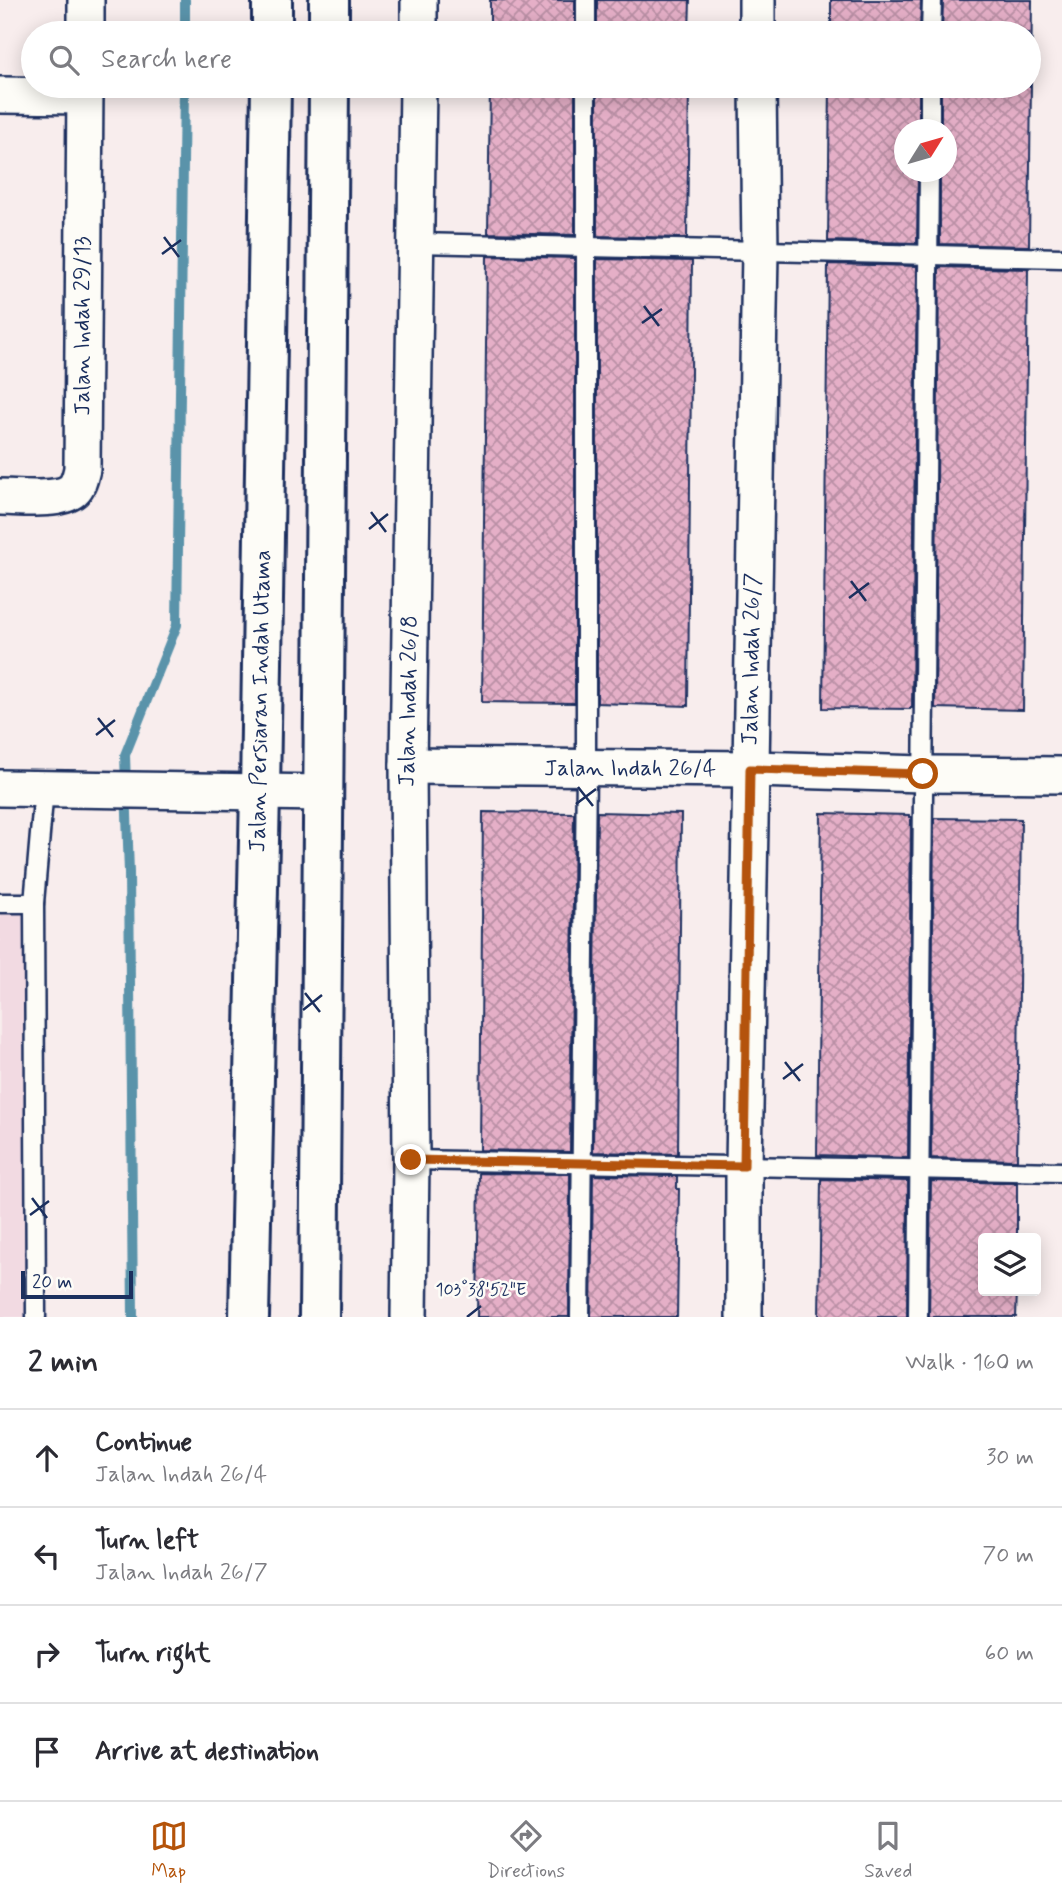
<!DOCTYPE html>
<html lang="en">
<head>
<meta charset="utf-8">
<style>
	:root { --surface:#fff; --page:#f7f7f7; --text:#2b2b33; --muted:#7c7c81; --line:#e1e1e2; --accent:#b45309 }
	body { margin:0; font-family:Mynerve,sans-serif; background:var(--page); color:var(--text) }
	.controls { position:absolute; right:21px; bottom:21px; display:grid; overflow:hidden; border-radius:7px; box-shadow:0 4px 18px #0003 }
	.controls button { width:63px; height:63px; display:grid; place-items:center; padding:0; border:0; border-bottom:2px solid var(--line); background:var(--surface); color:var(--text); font:35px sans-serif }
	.compass { position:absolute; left:894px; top:119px; width:63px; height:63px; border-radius:50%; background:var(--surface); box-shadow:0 4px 18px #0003; rotate:53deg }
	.scale { position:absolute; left:21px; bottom:18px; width:112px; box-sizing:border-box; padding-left:7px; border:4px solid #1b2f5e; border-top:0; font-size:19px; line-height:24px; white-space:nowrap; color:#1b2f5e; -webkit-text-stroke:5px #fdfcf7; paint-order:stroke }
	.stop { position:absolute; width:21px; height:21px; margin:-16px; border:5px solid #b45309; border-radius:50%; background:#fff }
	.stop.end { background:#b45309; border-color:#fff; box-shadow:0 2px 7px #0008 }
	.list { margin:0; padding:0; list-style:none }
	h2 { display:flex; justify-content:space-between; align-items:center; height:91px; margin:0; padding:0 28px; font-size:30px }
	h2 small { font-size:23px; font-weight:400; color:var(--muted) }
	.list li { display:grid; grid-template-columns:46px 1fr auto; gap:21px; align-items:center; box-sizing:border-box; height:98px; padding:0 28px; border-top:2px solid var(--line) }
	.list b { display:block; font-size:26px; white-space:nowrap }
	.list p { margin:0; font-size:23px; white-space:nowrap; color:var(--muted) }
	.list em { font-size:23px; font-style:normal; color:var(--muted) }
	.icon { flex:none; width:38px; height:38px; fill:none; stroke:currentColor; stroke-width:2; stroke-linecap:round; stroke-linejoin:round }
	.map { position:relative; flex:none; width:1062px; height:1317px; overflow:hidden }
	.search { position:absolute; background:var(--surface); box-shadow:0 4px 18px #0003; left:21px; right:21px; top:21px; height:77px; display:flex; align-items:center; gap:18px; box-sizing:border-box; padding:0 24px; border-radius:38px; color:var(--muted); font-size:26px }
	.sheet { height:483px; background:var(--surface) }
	nav { display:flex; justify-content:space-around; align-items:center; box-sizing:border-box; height:98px; border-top:2px solid var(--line); background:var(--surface); font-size:19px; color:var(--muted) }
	nav a { display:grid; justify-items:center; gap:4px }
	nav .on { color:var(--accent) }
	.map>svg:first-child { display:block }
	.built { fill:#f2dae2 }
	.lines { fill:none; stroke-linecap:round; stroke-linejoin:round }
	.stream { stroke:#5a93aa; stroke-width:10 }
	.building { fill:url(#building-cross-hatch); stroke:#1b2f5e; stroke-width:2 }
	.lane-casing { stroke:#1b2f5e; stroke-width:23 }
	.street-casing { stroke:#1b2f5e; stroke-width:40 }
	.secondary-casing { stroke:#1b2f5e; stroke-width:44 }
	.lane { stroke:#fdfcf7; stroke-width:18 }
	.street { stroke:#fdfcf7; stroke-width:35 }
	.secondary { stroke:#fdfcf7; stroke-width:38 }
	.route { stroke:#b45309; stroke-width:9 }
	.ticks { fill:none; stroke:#1b2f5e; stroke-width:2.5 }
	.labels { text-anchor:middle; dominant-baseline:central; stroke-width:5; stroke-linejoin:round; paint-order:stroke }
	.street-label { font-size:23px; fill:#1b2f5e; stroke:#fdfcf7 }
	.ticks-label { font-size:18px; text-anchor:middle; fill:#1b2f5e; stroke:#fdfcf7; stroke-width:5; stroke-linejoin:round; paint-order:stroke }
</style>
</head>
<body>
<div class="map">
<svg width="1062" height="1317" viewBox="0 0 1062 1317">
	<defs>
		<pattern id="building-cross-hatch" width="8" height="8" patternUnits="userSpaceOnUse" patternTransform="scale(1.75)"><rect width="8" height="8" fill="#e5afc7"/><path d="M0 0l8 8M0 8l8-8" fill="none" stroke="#b98fa5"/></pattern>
	</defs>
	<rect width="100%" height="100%" fill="#f8eded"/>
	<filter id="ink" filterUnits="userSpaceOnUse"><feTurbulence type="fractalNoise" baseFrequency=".0143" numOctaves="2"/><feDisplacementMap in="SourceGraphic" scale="14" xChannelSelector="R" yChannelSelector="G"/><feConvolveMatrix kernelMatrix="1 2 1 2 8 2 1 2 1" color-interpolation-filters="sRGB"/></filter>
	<g filter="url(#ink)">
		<polygon class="built" points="0,911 24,911 27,1317 0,1317"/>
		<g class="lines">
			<g class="stream">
				<polyline points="185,33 185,0"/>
				<polyline points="133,1317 129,873 125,755 177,625 184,86"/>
			</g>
		</g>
		<g class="building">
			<rect x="490" y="0" width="85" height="33"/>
			<polygon points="597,0 690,0 689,33 597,33"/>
			<polygon points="831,0 921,0 920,33 831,33"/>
			<polygon points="943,0 1032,0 1029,246 940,244 940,172 947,172 947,130 941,130 941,86 1029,86 1029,33 942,33"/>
			<polygon points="490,86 575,86 575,235 488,233"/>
			<polygon points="597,86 689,86 687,238 597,236"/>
			<polygon points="830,86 919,86 919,130 905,130 905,172 918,172 917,243 828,241"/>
			<polygon points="487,256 575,258 575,703 482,702"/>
			<polygon points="597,259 692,261 688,706 597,703"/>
			<polygon points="828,264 917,266 912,708 910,708 910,709 823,708"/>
			<polygon points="939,267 1028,269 1023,710 935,708"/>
			<polygon points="483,812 574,813 570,1152 480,1150"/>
			<polygon points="597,812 681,814 678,1154 593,1152"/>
			<polygon points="821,813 909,815 909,817 911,817 908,1158 817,1155"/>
			<polygon points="934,818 1021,819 1017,1160 931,1158"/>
			<polygon points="479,1173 570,1174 569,1317 477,1317"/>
			<polygon points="593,1175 677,1176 677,1189 679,1189 677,1317 591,1317"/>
			<polygon points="821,1179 908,1181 907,1317 819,1317"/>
			<polygon points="931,1181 1017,1183 1017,1238 983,1238 983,1291 1017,1291 1016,1317 929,1317"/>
		</g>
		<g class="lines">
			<defs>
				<g id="lane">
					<polyline points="586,0 586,33"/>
					<polyline points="931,33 932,0"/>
					<polyline points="930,130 930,86"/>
					<polyline points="416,243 1062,258"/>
					<polyline points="0,903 34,903"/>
					<polyline points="411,1160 1062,1172"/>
					<polyline points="36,1317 34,903 44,788"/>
					<polyline points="580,1317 586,769 586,86"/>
					<polyline points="918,1317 929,172"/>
				</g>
				<g id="street">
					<polyline points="757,0 757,33"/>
					<polyline points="86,33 86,0"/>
					<polyline points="419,33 419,0"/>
					<polyline points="0,95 85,96"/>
					<path d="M0,497C18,497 59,502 73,490C79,484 80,477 82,469L85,86"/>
					<polyline points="408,766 750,769 923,774 1062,775"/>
					<polyline points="0,788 322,793"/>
					<polyline points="409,1317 411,1160 408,766 418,86"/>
					<polyline points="744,1317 744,1166 760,252 758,86"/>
				</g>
				<g id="secondary">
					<polyline points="272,33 272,0"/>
					<polyline points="329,33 329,0"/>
					<polyline points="249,1317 260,792 271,86"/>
					<polyline points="319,1317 329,86"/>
				</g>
			</defs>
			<use href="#lane" class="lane-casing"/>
			<use href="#street" class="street-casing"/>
			<use href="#secondary" class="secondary-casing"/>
			<use href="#lane" class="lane"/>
			<use href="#street" class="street"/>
			<use href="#secondary" class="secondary"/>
		</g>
	</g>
	<g class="lines" filter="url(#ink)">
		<polyline class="route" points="411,1160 744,1166 750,769 923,774"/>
	</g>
	<path class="ticks" d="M164,237L179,257M162,254L181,240M644,306L659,326M642,323L662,309M371,512L386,532M369,529L388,514M851,581L866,601M849,598L869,583M98,718L113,737M96,735L115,720M578,787L593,806M576,804L596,789M305,993L320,1012M303,1010L322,995M785,1062L800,1081M783,1079L803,1064M32,1198L47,1218M30,1215L49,1201M467,1317L481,1306"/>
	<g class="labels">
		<g class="street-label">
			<text transform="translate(83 326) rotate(-90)">Jalan Indah 29/13</text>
			<text transform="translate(752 659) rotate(-89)">Jalan Indah 26/7</text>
			<text transform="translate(261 701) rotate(-89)">Jalan Persiaran Indah Utama</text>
			<text transform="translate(409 701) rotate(-89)">Jalan Indah 26/8</text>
			<text x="630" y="769">Jalan Indah 26/4</text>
		</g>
	</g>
	<g class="ticks-label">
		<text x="481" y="1295">103°38'52"E</text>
	</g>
</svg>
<div class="controls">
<button><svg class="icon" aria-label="layers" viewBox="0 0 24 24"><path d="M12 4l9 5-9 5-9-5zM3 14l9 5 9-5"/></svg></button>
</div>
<svg class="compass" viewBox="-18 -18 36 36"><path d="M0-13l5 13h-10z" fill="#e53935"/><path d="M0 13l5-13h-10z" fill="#7c7c81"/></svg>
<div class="scale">20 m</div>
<div class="stop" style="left:923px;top:774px"></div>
<div class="stop end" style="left:411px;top:1160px"></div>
<div class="search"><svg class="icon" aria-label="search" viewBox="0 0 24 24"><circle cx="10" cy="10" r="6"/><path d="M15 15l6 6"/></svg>Search here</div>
</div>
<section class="sheet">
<h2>2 min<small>Walk · 160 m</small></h2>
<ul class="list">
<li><svg class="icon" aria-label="ahead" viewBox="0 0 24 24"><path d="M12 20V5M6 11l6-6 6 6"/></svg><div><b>Continue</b><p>Jalan Indah 26/4</p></div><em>30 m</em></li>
<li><svg class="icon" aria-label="left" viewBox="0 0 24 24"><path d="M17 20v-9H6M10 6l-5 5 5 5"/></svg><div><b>Turn left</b><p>Jalan Indah 26/7</p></div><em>70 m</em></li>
<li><svg class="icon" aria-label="right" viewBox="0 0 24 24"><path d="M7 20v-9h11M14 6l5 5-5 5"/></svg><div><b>Turn right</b></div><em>60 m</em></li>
<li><svg class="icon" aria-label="arrive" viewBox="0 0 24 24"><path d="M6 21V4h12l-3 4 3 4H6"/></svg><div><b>Arrive at destination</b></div></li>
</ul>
</section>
<nav>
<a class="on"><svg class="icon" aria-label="map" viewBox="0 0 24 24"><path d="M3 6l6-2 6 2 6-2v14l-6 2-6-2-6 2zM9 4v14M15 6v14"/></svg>Map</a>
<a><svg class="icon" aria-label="directions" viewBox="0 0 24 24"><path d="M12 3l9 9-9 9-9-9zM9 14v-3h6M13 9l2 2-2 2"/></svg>Directions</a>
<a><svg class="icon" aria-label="saved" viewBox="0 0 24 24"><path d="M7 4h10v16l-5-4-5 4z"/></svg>Saved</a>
</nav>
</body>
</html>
